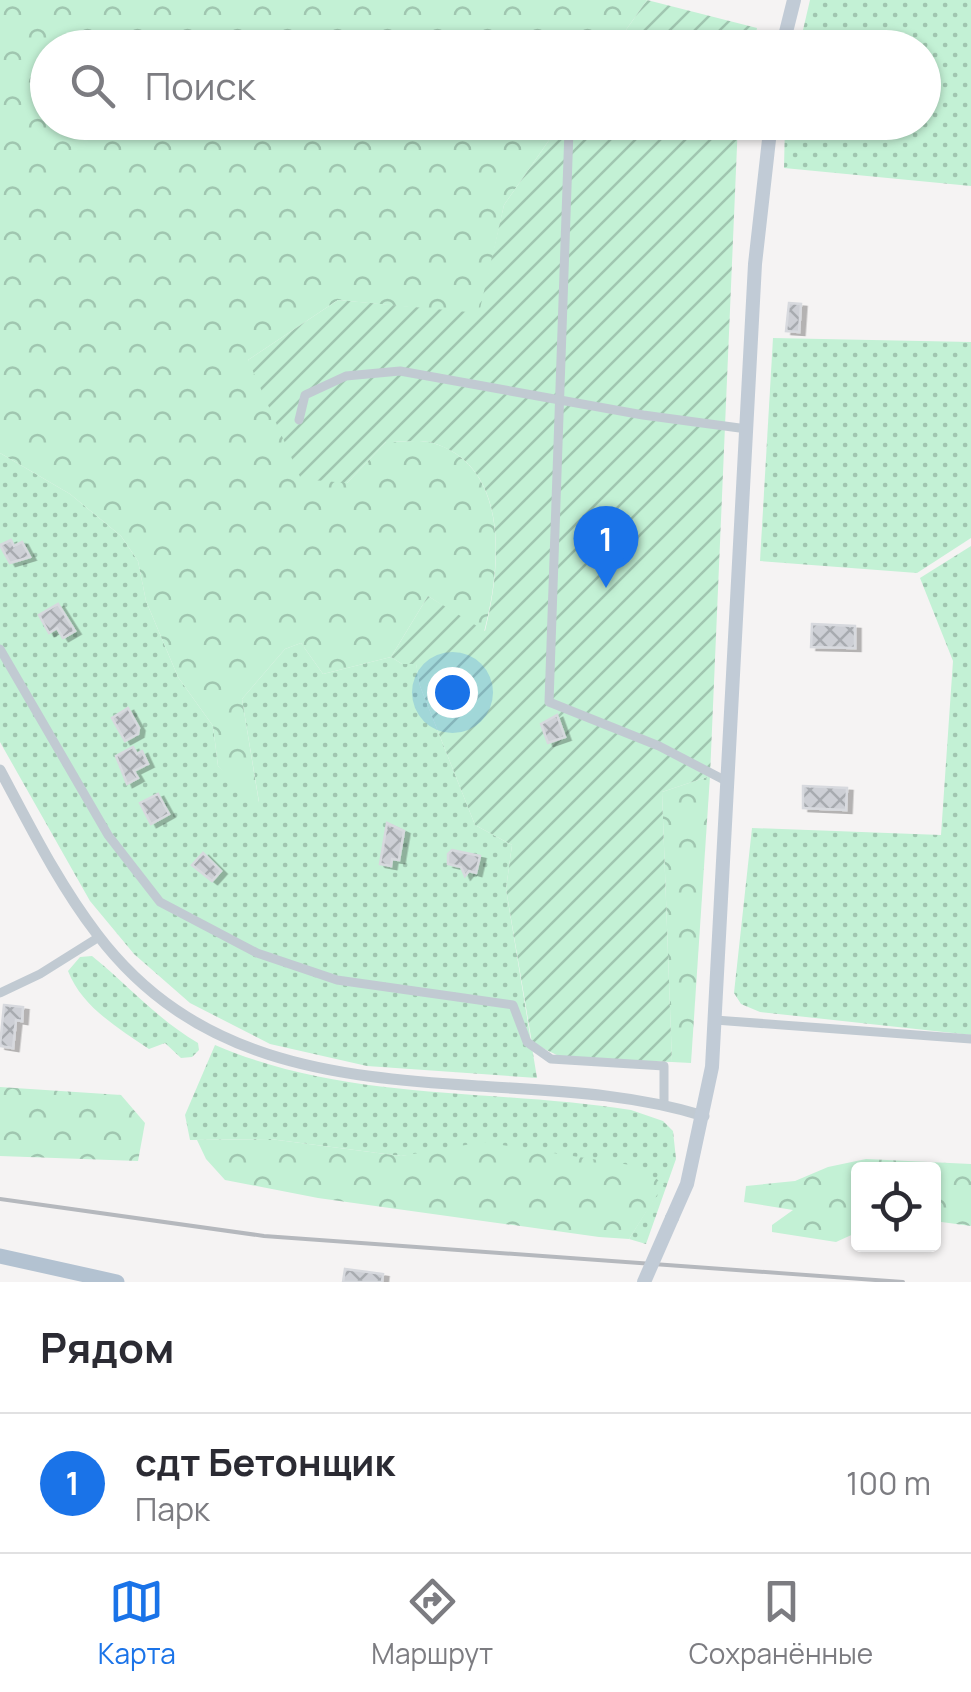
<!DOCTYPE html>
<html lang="ru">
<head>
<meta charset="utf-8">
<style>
	:root { --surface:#fff; --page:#f2f2f3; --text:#2b2b33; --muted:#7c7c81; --line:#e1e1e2; --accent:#1a73e8 }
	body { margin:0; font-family:Manrope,sans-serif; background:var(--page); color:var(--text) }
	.controls { position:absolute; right:30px; bottom:30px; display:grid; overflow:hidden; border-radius:10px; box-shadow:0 2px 8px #0004 }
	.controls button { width:90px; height:90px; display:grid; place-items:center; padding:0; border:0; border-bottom:2px solid var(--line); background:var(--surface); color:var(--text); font:50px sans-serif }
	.you { position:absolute; left:452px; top:692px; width:35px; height:35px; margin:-25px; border:8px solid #fff; border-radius:50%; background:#1a73e8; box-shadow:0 0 0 15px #1a73e833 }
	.badge { display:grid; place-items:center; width:65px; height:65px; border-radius:50%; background:var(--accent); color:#fff; font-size:32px; font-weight:700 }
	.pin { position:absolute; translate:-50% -82px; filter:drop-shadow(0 2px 5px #0008) }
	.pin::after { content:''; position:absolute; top:52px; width:35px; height:30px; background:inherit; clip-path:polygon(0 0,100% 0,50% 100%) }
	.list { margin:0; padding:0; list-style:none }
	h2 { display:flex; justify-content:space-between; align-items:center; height:130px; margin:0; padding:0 40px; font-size:42px }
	h2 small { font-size:32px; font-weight:400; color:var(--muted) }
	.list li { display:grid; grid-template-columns:65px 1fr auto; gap:30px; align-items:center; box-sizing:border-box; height:140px; padding:0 40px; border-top:2px solid var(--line) }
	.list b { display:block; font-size:38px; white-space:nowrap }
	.list p { margin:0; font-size:32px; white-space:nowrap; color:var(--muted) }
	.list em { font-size:32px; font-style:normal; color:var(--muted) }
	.icon { flex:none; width:55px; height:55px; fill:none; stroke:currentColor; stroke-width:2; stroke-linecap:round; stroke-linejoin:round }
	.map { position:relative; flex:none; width:971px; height:1282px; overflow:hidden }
	.search { position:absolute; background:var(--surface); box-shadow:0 2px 8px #0004; left:30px; right:30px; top:30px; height:110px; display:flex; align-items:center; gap:25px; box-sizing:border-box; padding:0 35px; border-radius:55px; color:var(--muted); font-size:38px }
	.sheet { height:270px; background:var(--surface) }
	nav { display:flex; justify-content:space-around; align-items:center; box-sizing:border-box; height:140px; border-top:2px solid var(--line); background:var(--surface); font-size:28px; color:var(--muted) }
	nav a { display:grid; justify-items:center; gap:5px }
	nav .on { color:var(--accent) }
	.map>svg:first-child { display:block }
	.grass { fill:url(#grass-dots) }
	.forest { fill:url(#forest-crowns) }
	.garden { fill:url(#garden-furrows) }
	.building { fill:url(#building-cross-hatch); stroke:#d7d9de; stroke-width:2.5; filter:url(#shadow) }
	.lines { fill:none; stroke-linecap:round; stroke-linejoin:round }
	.minor { stroke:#c1cad2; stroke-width:9 }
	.tertiary { stroke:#c1cad2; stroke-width:11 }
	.secondary { stroke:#c1cbd6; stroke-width:14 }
	.primary { stroke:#b3c2d1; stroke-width:15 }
	.rail { stroke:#b5b8bd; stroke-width:4 }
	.secondary-bridge { stroke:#c1cbd6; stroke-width:14 }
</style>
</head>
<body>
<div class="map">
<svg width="971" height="1282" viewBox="0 0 971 1282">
	<defs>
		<pattern id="grass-dots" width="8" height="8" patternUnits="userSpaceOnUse" patternTransform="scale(2.5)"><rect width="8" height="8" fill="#c3f1d5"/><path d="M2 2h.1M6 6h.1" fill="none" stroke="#a0c6b0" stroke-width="1.8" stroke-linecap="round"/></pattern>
		<pattern id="forest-crowns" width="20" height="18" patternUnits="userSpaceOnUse" patternTransform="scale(2.5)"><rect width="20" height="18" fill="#c3f1d5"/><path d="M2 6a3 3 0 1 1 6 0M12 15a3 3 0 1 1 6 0" fill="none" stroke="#a0c6b0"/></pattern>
		<pattern id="garden-furrows" width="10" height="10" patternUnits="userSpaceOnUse" patternTransform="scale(2.5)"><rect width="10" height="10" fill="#c3f1d5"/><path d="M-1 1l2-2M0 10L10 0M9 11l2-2" fill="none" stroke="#a0c6b0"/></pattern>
		<pattern id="building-cross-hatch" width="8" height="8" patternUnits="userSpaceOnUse" patternTransform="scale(2.5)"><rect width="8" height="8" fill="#cdcfd5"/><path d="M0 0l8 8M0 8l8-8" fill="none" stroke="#a8abb0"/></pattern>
		<filter id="shadow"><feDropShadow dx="5.5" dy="3" stdDeviation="0" flood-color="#0004"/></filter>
	</defs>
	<rect width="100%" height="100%" fill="#f5f3f3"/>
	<g class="grass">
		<polygon points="810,0 971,0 971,186 784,168 785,123 924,122 924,48 799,47"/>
		<polygon points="773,338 971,342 971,538 917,573 760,561"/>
		<polygon points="0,453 70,494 121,536 138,561 146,601 178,677 213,726 218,766 259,802 242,699 285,649 301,643 323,674 391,657 402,664 416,663 420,686 475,825 512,845 506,889 537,1078 367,1066 270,1044 190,1003 134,954 90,901 0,742"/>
		<polygon points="971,546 971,1035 760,1012 741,1004 734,993 752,828 941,835 953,661 920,578"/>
		<path d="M92,956C129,986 157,1019 198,1043L199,1050L192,1057L181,1058L165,1043L149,1049C118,1028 82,1007 68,971L80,957Z"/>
		<path d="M215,1045C348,1102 491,1088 631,1110L663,1121L673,1131L676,1159L646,1244L629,1239L663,1184L427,1153L401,1156L270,1139L190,1140L185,1115Z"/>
	</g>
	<g class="forest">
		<path d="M0,0H647L614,47L48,48V122L561,123L504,205L480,314L338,300L248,360L347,483L386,442C400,442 420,439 433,443C512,467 500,572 484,632L428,596L391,657L323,674L301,643L285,649L242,699L259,803L250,801L218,766L213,726L178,677L146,601L138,561L121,536L70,494L0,453Z"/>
		<polygon points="710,776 691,1063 672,1062 662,792"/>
		<polygon points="0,1087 121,1095 145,1123 138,1161 0,1156"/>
		<polygon points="270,1139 401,1156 483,1142 637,1166 664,1184 629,1239 599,1237 318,1198 225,1180 206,1159 197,1140"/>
		<polygon points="866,1159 971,1164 971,1226 934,1221 934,1170 858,1170 858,1232 836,1242 772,1232 772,1225 793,1210 744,1202 746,1186 795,1181 828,1167"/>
	</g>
	<g class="garden">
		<polygon points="647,0 757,28 753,47 614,47"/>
		<path d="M561,123H738L710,776L662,792L672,1062L563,1058L532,1043L506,889L512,845L475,825L420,686L416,664H402L391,657L428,596L485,631C500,571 512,467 433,443C420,439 400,442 386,442L347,483L301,479L248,360L338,300L479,313L504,205Z"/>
	</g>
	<g class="building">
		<polygon points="789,303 801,304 799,332 786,331"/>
		<polygon points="11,540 14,546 22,542 30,557 10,563 0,545"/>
		<polygon points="58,604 75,631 63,638 57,628 49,633 39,615"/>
		<polygon points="812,624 855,626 855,648 811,647"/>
		<polygon points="128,708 139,728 138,734 125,741 112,718"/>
		<polygon points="557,715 565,737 548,743 541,724"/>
		<polygon points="133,747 137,754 142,751 148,764 134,771 138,778 127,784 116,756"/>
		<polygon points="803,786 847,788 846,810 803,808"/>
		<polygon points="158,794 169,814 151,824 140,803"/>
		<polygon points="387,823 404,831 399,860 392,859 391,866 380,864"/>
		<polygon points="452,850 480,856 476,873 469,871 465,876 461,867 448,864 448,854"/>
		<polygon points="203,853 221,871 212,881 192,865"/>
		<polygon points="4,1005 23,1007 22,1021 16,1020 13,1048 0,1046"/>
		<polygon points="345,1269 383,1274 382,1282 343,1282"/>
	</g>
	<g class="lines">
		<g class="minor">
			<polyline points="569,130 549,702 659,746 728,782"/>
			<polyline points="299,420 305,395 346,376 400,371 643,415 747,429"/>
			<polyline points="0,649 108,835 160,902 257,953 337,980 513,1005 527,1042 551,1059 664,1066 664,1104"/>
			<polyline points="0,993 40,974 99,937"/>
			<polyline points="715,1020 971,1039"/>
		</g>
		<path class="tertiary" d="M0,770C30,826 58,883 97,934C193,1061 330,1077 478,1086C554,1091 630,1093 704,1116"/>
		<g class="secondary">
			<polyline points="782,48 794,0"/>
			<polyline points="672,1218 687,1184 712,1067 755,264 771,122"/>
		</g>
		<polyline class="primary" points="0,1256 117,1282"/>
		<polyline class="rail" points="0,1199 264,1236 903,1282"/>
		<polyline class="secondary-bridge" points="644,1282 672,1218"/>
	</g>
</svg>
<div class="controls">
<button><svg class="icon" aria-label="locate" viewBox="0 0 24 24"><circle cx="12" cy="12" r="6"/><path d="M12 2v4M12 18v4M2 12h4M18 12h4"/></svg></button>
</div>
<div class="you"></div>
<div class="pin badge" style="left:606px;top:588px">1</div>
<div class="search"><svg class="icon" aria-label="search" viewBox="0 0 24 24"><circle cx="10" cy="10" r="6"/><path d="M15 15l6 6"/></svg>Поиск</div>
</div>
<section class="sheet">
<h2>Рядом<small></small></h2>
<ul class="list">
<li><span class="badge">1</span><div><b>сдт Бетонщик</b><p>Парк</p></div><em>100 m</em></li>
</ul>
</section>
<nav>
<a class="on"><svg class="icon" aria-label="map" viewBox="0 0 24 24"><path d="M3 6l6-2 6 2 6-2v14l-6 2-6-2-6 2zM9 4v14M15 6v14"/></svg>Карта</a>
<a><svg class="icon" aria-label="directions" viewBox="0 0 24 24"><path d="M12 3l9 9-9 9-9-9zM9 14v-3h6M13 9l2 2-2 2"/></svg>Маршрут</a>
<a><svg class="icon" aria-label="saved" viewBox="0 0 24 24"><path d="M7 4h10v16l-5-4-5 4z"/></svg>Сохранённые</a>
</nav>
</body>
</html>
